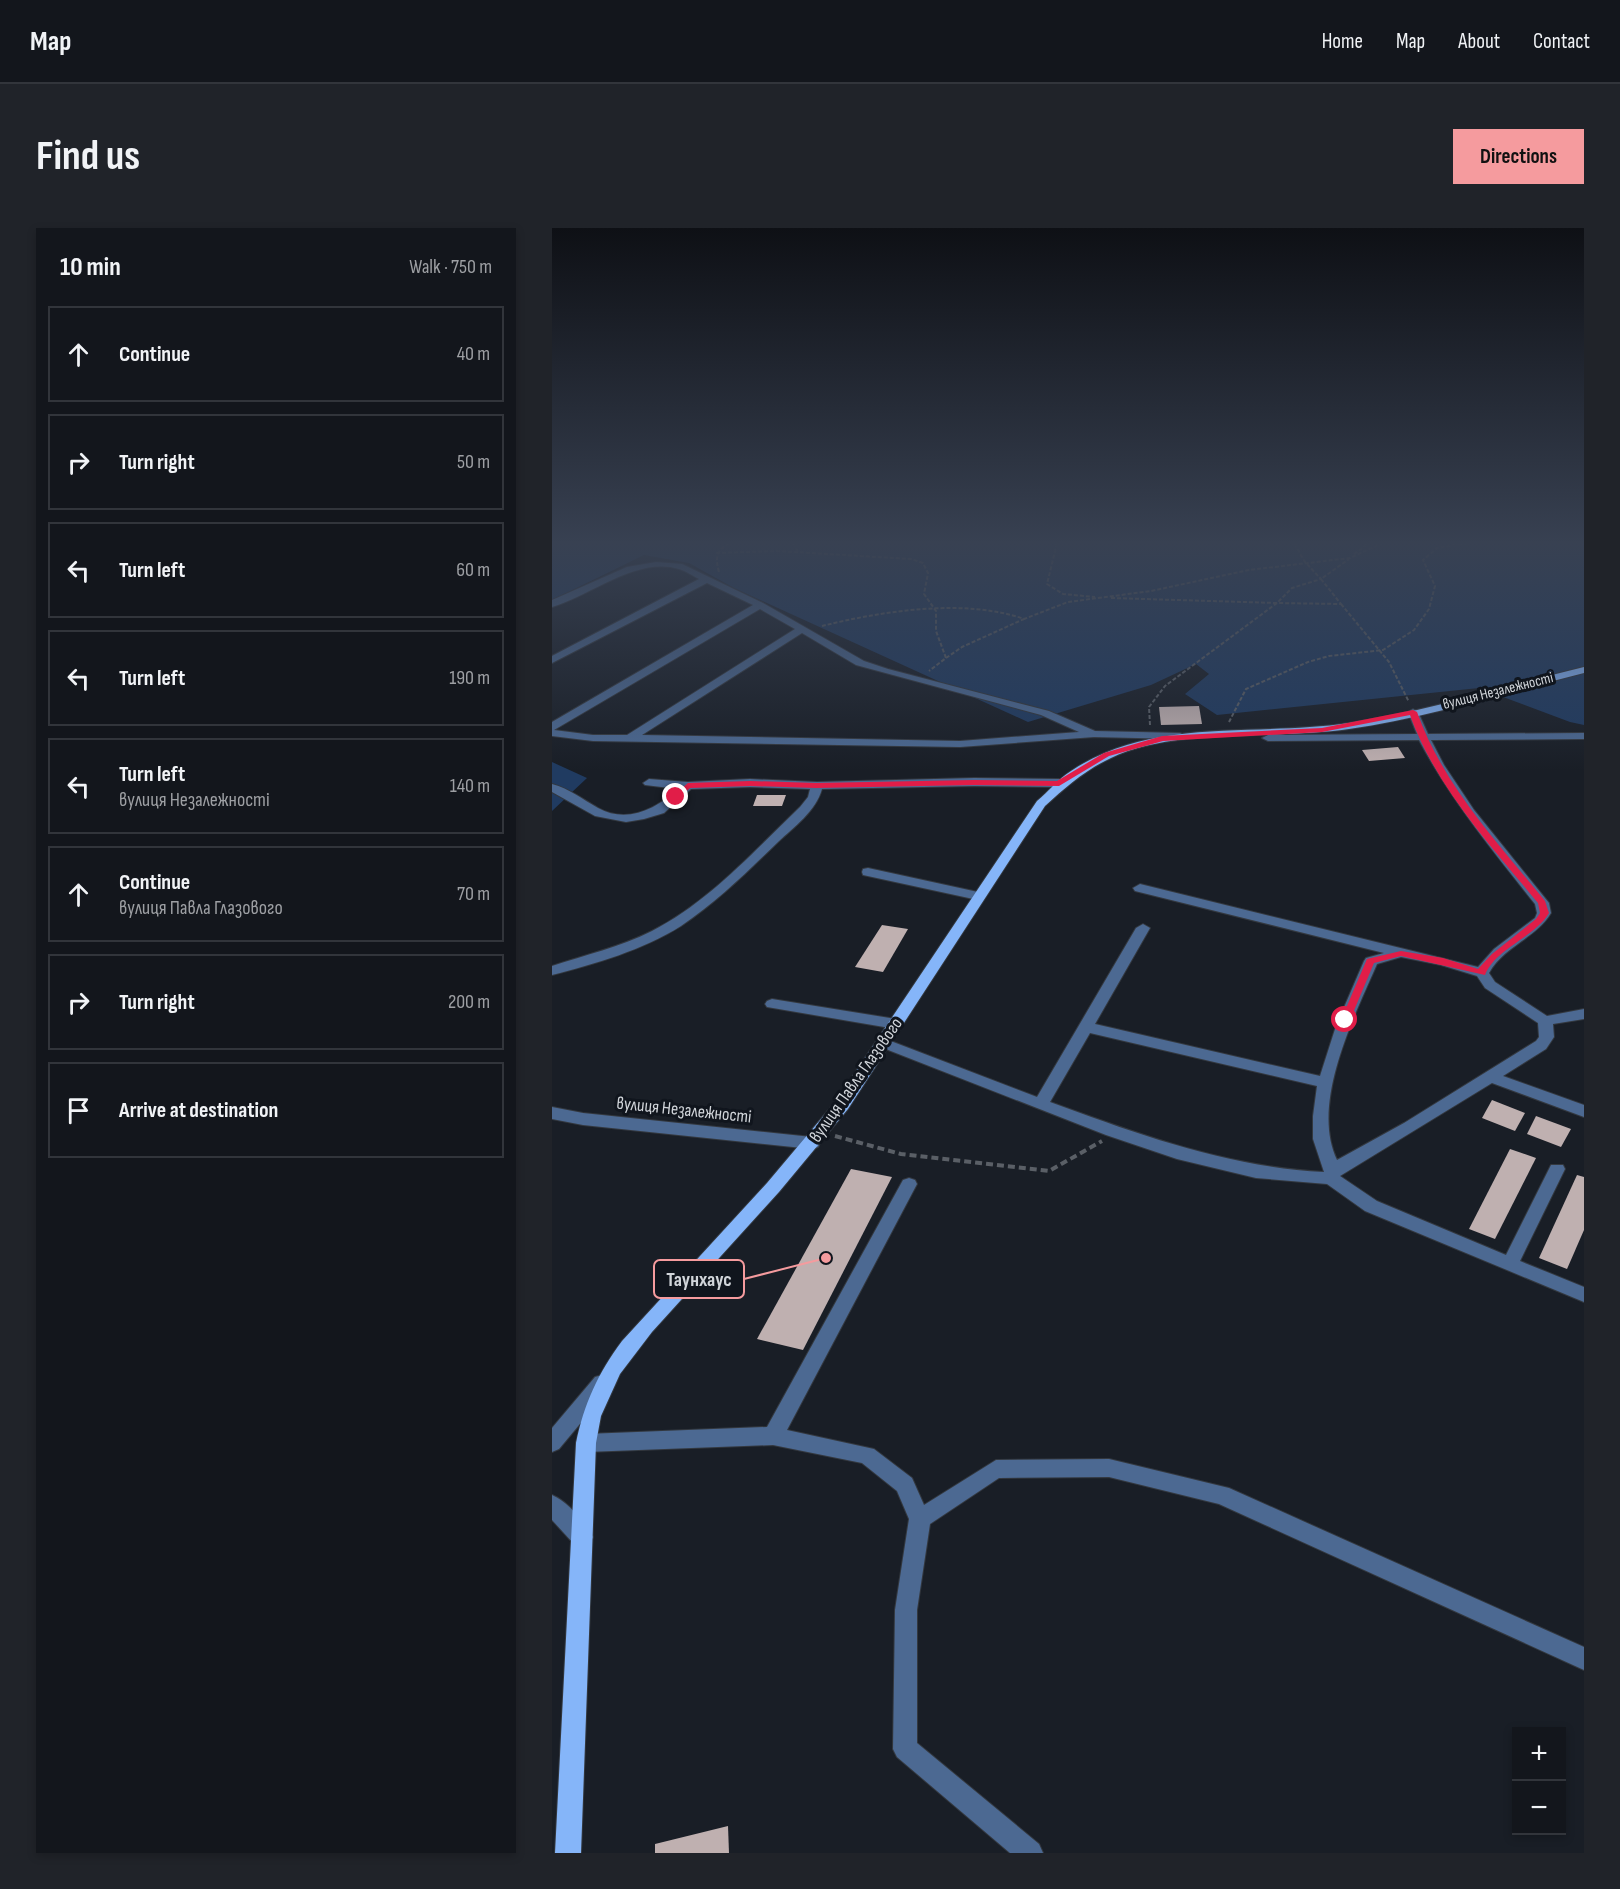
<!DOCTYPE html>
<html lang="en">
<head>
<meta charset="utf-8">
<style>
	:root { --surface:#13161c; --page:#202329; --text:#f1f3f6; --muted:#9d9fa3; --line:#32353b; --accent:#f59b9e }
	body { margin:0; font-family:"Sofia Sans Condensed",sans-serif; background:var(--page); color:var(--text) }
	.controls { position:absolute; right:18px; bottom:18px; display:grid; overflow:hidden; border-radius:0px; box-shadow:0 3px 9px #0003 }
	.controls button { width:54px; height:54px; display:grid; place-items:center; padding:0; border:0; border-bottom:2px solid var(--line); background:var(--surface); color:var(--text); font:30px sans-serif }
	.stop { position:absolute; width:18px; height:18px; margin:-14px; border:4px solid #e11d48; border-radius:50%; background:#fff }
	.stop.end { background:#e11d48; border-color:#fff; box-shadow:0 2px 6px #0008 }
	.list { margin:0; padding:0; list-style:none }
	h2 { display:flex; justify-content:space-between; align-items:center; height:78px; margin:0; padding:0 24px; font-size:26px }
	h2 small { font-size:20px; font-weight:400; color:var(--muted) }
	.list li { display:grid; grid-template-columns:39px 1fr auto; gap:18px; align-items:center; box-sizing:border-box; height:96px; margin:0 12px 12px; padding:0 12px; border:2px solid var(--line); border-radius:0px }
	.list b { display:block; font-size:22px; white-space:nowrap }
	.list p { margin:0; font-size:20px; white-space:nowrap; color:var(--muted) }
	.list em { font-size:20px; font-style:normal; color:var(--muted) }
	.icon { flex:none; width:33px; height:33px; fill:none; stroke:currentColor; stroke-width:2; stroke-linecap:round; stroke-linejoin:round }
	.map { position:relative; flex:none; width:1032px; height:1625px; overflow:hidden; border-radius:0px }
	header { display:flex; align-items:center; gap:36px; box-sizing:border-box; height:84px; padding:0 30px; background:var(--surface); border-bottom:2px solid var(--line) }
	header strong { font-size:28px }
	nav { display:flex; gap:33px; margin-inline-start:auto; font-size:21px }
	.intro { display:flex; align-items:center; justify-content:space-between; box-sizing:border-box; height:144px; padding:0 36px }
	h1 { margin:0; font-size:42px }
	.button { padding:15px 27px; border-radius:0px; background:var(--accent); color:#111; font-size:21px; font-weight:700 }
	main { display:flex; gap:36px; padding:0 36px }
	aside { flex:1; background:var(--surface); border-radius:0px; box-shadow:0 3px 9px #0003 }
	.map>svg:first-child { display:block }
	.green { fill:#203b61 }
	.building { fill:#bfb0b0 }
	.lines { fill:none; stroke-linecap:round; stroke-linejoin:round }
	.minor-casing { stroke:#33383f; stroke-width:2 }
	.major-casing { stroke:#33383f; stroke-width:2 }
	.path-far1 { stroke:#5a5f66; stroke-width:2; stroke-dasharray:4 2; stroke-linecap:butt }
	.path { stroke:#5a5f66; stroke-width:4; stroke-dasharray:7 4; stroke-linecap:butt }
	.minor { fill:#4c6992; fill-rule:evenodd }
	.major { fill:#85b5f9; fill-rule:evenodd }
	.route { fill:#e11d48 }
	.labels { text-anchor:middle; dominant-baseline:central; stroke-width:6; stroke-linejoin:round; paint-order:stroke }
	.far-street-label { font-size:15px; fill:#d1d5da; stroke:#10151d }
	.street-label { font-size:18px; fill:#d1d5da; stroke:#10151d }
	.leader { fill:none; stroke:#f59b9e; stroke-width:2 }
	.callout-dot { fill:#f59b9e; stroke:#10151d; stroke-width:2 }
	.callout { fill:#10151d; stroke:#f59b9e; stroke-width:2 }
	.callout-label { font-size:20px; text-anchor:middle; font-weight:bold; fill:#d1d5da }
</style>
</head>
<body>
<header>
<strong>Map</strong>
<nav><a>Home</a><a>Map</a><a>About</a><a>Contact</a></nav>
</header>
<div class="intro"><h1>Find us</h1><a class="button">Directions</a></div>
<main>
<aside>
<h2>10 min<small>Walk · 750 m</small></h2>
<ul class="list">
<li><svg class="icon" aria-label="ahead" viewBox="0 0 24 24"><path d="M12 20V5M6 11l6-6 6 6"/></svg><div><b>Continue</b></div><em>40 m</em></li>
<li><svg class="icon" aria-label="right" viewBox="0 0 24 24"><path d="M7 20v-9h11M14 6l5 5-5 5"/></svg><div><b>Turn right</b></div><em>50 m</em></li>
<li><svg class="icon" aria-label="left" viewBox="0 0 24 24"><path d="M17 20v-9H6M10 6l-5 5 5 5"/></svg><div><b>Turn left</b></div><em>60 m</em></li>
<li><svg class="icon" aria-label="left" viewBox="0 0 24 24"><path d="M17 20v-9H6M10 6l-5 5 5 5"/></svg><div><b>Turn left</b></div><em>190 m</em></li>
<li><svg class="icon" aria-label="left" viewBox="0 0 24 24"><path d="M17 20v-9H6M10 6l-5 5 5 5"/></svg><div><b>Turn left</b><p>вулиця Незалежності</p></div><em>140 m</em></li>
<li><svg class="icon" aria-label="ahead" viewBox="0 0 24 24"><path d="M12 20V5M6 11l6-6 6 6"/></svg><div><b>Continue</b><p>вулиця Павла Глазового</p></div><em>70 m</em></li>
<li><svg class="icon" aria-label="right" viewBox="0 0 24 24"><path d="M7 20v-9h11M14 6l5 5-5 5"/></svg><div><b>Turn right</b></div><em>200 m</em></li>
<li><svg class="icon" aria-label="arrive" viewBox="0 0 24 24"><path d="M6 21V4h12l-3 4 3 4H6"/></svg><div><b>Arrive at destination</b></div></li>
</ul>
</aside>
<div class="map">
<svg width="1032" height="1625" viewBox="0 0 1032 1625">
	<rect width="100%" height="100%" fill="#191e26"/>
	<g class="green">
		<polygon points="0,315 1032,315 1032,497 1018,494 927,460 665,487 633,466 657,446 644,436 599,457 476,494 182,360 137,335 92,327 0,372"/>
		<polygon points="0,534 35,550 0,583"/>
	</g>
	<g class="building">
		<polygon points="647,478 650,496 609,497 607,479"/>
		<polygon points="846,519 853,530 817,533 810,522"/>
		<polygon points="205,567 234,567 230,578 201,578"/>
		<polygon points="330,697 356,701 331,744 303,739"/>
		<polygon points="940,872 973,885 963,903 930,890"/>
		<polygon points="984,888 1019,901 1009,919 975,906"/>
		<polygon points="958,921 984,930 943,1011 917,1001"/>
		<polygon points="299,941 340,949 251,1122 205,1111"/>
		<polygon points="1025,947 1032,949 1032,1002 1015,1041 987,1030"/>
		<polygon points="176,1598 177,1625 103,1625 103,1616"/>
	</g>
	<g class="lines">
		<defs>
			<g id="minor">
				<path d="M104,334L130,336L211,375L312,433L336,441L497,483L543,503L628,505L634,508L628,511L542,509L408,519L41,513L0,508V494L201,377L155,355L0,435V428L147,351C141,348 134,343 127,341C85,328 38,368 0,379V372L75,339ZM208,381L243,401L75,507H41L2,502ZM250,405L304,437L489,487L527,504L408,513L90,507Z"/>
				<path d="M861,481L866,484L876,506L1032,505V511L879,512L892,537L922,582L997,675L999,685C984,710 951,719 937,745L943,754L995,788L1032,781V791L1001,796L1002,809L994,821L951,848L1032,877V889L940,855L788,948L825,973L954,1027L999,937H1011L1013,941L968,1033L1032,1059V1074L813,983L775,956L704,950L625,931L554,907L326,818L323,815L326,812H336L485,869L584,700L591,696L598,700L543,796L768,848L784,798L812,733L814,730L832,725L583,663L581,660L588,656L926,739L942,721L983,690L985,685L983,676C941,623 899,572 867,512L716,513L710,510L716,507L865,506L856,484ZM849,729L889,737L925,748L933,760L986,795L987,809L984,813L852,895L785,932C758,876 802,789 825,736ZM538,805L765,858L761,888V911L772,944C676,939 588,907 498,874Z"/>
				<path d="M422,550L507,551L513,555L507,559L422,558L270,561C264,583 242,599 226,614C196,643 165,674 129,698C91,722 43,736 0,747V738C33,727 68,719 100,703C157,674 202,623 248,579L256,569L258,561L198,559L139,561L112,585L92,591L74,594L43,588L0,564V556C18,561 30,571 46,580C75,596 104,581 126,561L93,557L91,555L97,551L136,554L198,551L265,554Z"/>
				<polygon points="316,640 426,664 433,668 426,672 311,647 310,644 311,641"/>
				<polygon points="220,771 344,791 351,796 344,801 215,779 213,776 215,773"/>
				<polygon points="0,879 31,885 260,909 266,911 268,915 266,919 260,921 31,897 0,891"/>
				<polygon points="357,950 363,952 365,956 235,1202 322,1221 360,1250 372,1277 444,1232 557,1231 677,1260 1032,1419 1032,1442 667,1276 557,1249 447,1250 378,1296 365,1382 365,1515 487,1616 491,1625 458,1625 345,1529 341,1521 343,1382 357,1291 345,1263 310,1235 221,1217 34,1224 27,1221 24,1215 27,1209 34,1206 215,1199 351,952"/>
				<polygon points="50,1147 57,1149 60,1155 57,1161 7,1221 0,1224 0,1200 43,1149"/>
				<path d="M0,1267C15,1273 34,1295 41,1309L38,1316L30,1319L22,1316L0,1292Z"/>
			</g>
			<path id="major" d="M1032,439V445C954,465 877,489 797,501C726,512 622,499 559,530C533,542 514,559 493,578L296,881L227,964L100,1104L68,1146L49,1188L44,1215L29,1625H3L24,1215C32,1176 46,1145 70,1113L215,955L284,873L485,573C496,564 506,551 519,543C601,488 705,509 797,495C877,483 954,458 1032,439Z"/>
		</defs>
		<use href="#minor" class="minor-casing"/>
		<use href="#major" class="major-casing"/>
		<g class="path-far1">
			<polyline points="241,315 246,324"/>
			<polyline points="505,315 495,356 511,366 543,369"/>
			<polyline points="164,325 225,323 359,331 371,335 376,345 372,366 384,383 384,403 394,430 377,443"/>
			<polyline points="802,326 817,315"/>
			<path d="M167,344C163,330 164,322 178,315"/>
			<polyline points="559,370 725,375 740,360 769,351 753,334 742,315"/>
			<polyline points="789,376 837,434 857,474"/>
			<path d="M270,398C330,383 413,370 472,391L516,374L599,363L697,342L798,330L830,315"/>
			<polyline points="394,430 410,419 472,391"/>
			<polyline points="677,494 694,461 756,434 777,428 831,422 862,402 877,381 883,358 871,332 885,320 916,315"/>
			<polyline points="598,497 597,479 613,458 725,375 789,376 769,351 797,331"/>
		</g>
		<polyline class="path" points="283,908 349,926 497,943 550,913"/>
		<use href="#minor" class="minor"/>
		<use href="#major" class="major"/>
	</g>
	<linearGradient id="sky" x2="0" y2="1"><stop stop-color="#0e1015"/><stop offset="0.58" stop-color="#384152"/><stop offset="1" stop-color="#384152" stop-opacity="0"/></linearGradient>
	<rect width="1032" height="543" fill="url(#sky)"/>
	<path class="route" d="M861,482L865,484C891,557 945,614 993,673L997,685C982,710 944,720 933,747L849,728L822,735L798,792L793,795L789,792L815,731L849,723L891,730L926,741L940,726L984,691L988,685L986,675C938,617 884,559 858,487L770,504L611,513L557,528L507,558L422,557L264,560L198,558L138,560L126,571L120,569L136,555L198,553L264,555L422,552L505,553L552,525L610,508L770,500Z"/>
	<g class="labels">
		<g class="far-street-label">
			<text transform="translate(946 463) rotate(-14)">вулиця Незалежності</text>
		</g>
		<g class="street-label">
			<text transform="translate(304 852) rotate(-55)">вулиця Павла Глазового</text>
			<text transform="translate(132 882) rotate(6)">вулиця Незалежності</text>
		</g>
	</g>
	<path class="leader" d="M274 1030L192 1051"/>
	<circle class="callout-dot" cx="274" cy="1030" r="6"/>
	<rect class="callout" x="102" y="1032" width="90" height="38" rx="6"/>
	<g class="callout-label">
		<text x="147" y="1058">Таунхаус</text>
	</g>
</svg>
<div class="controls">
<button>+</button>
<button>−</button>
</div>
<div class="stop" style="left:793px;top:792px"></div>
<div class="stop end" style="left:124px;top:569px"></div>
</div>
</main>
</body>
</html>
